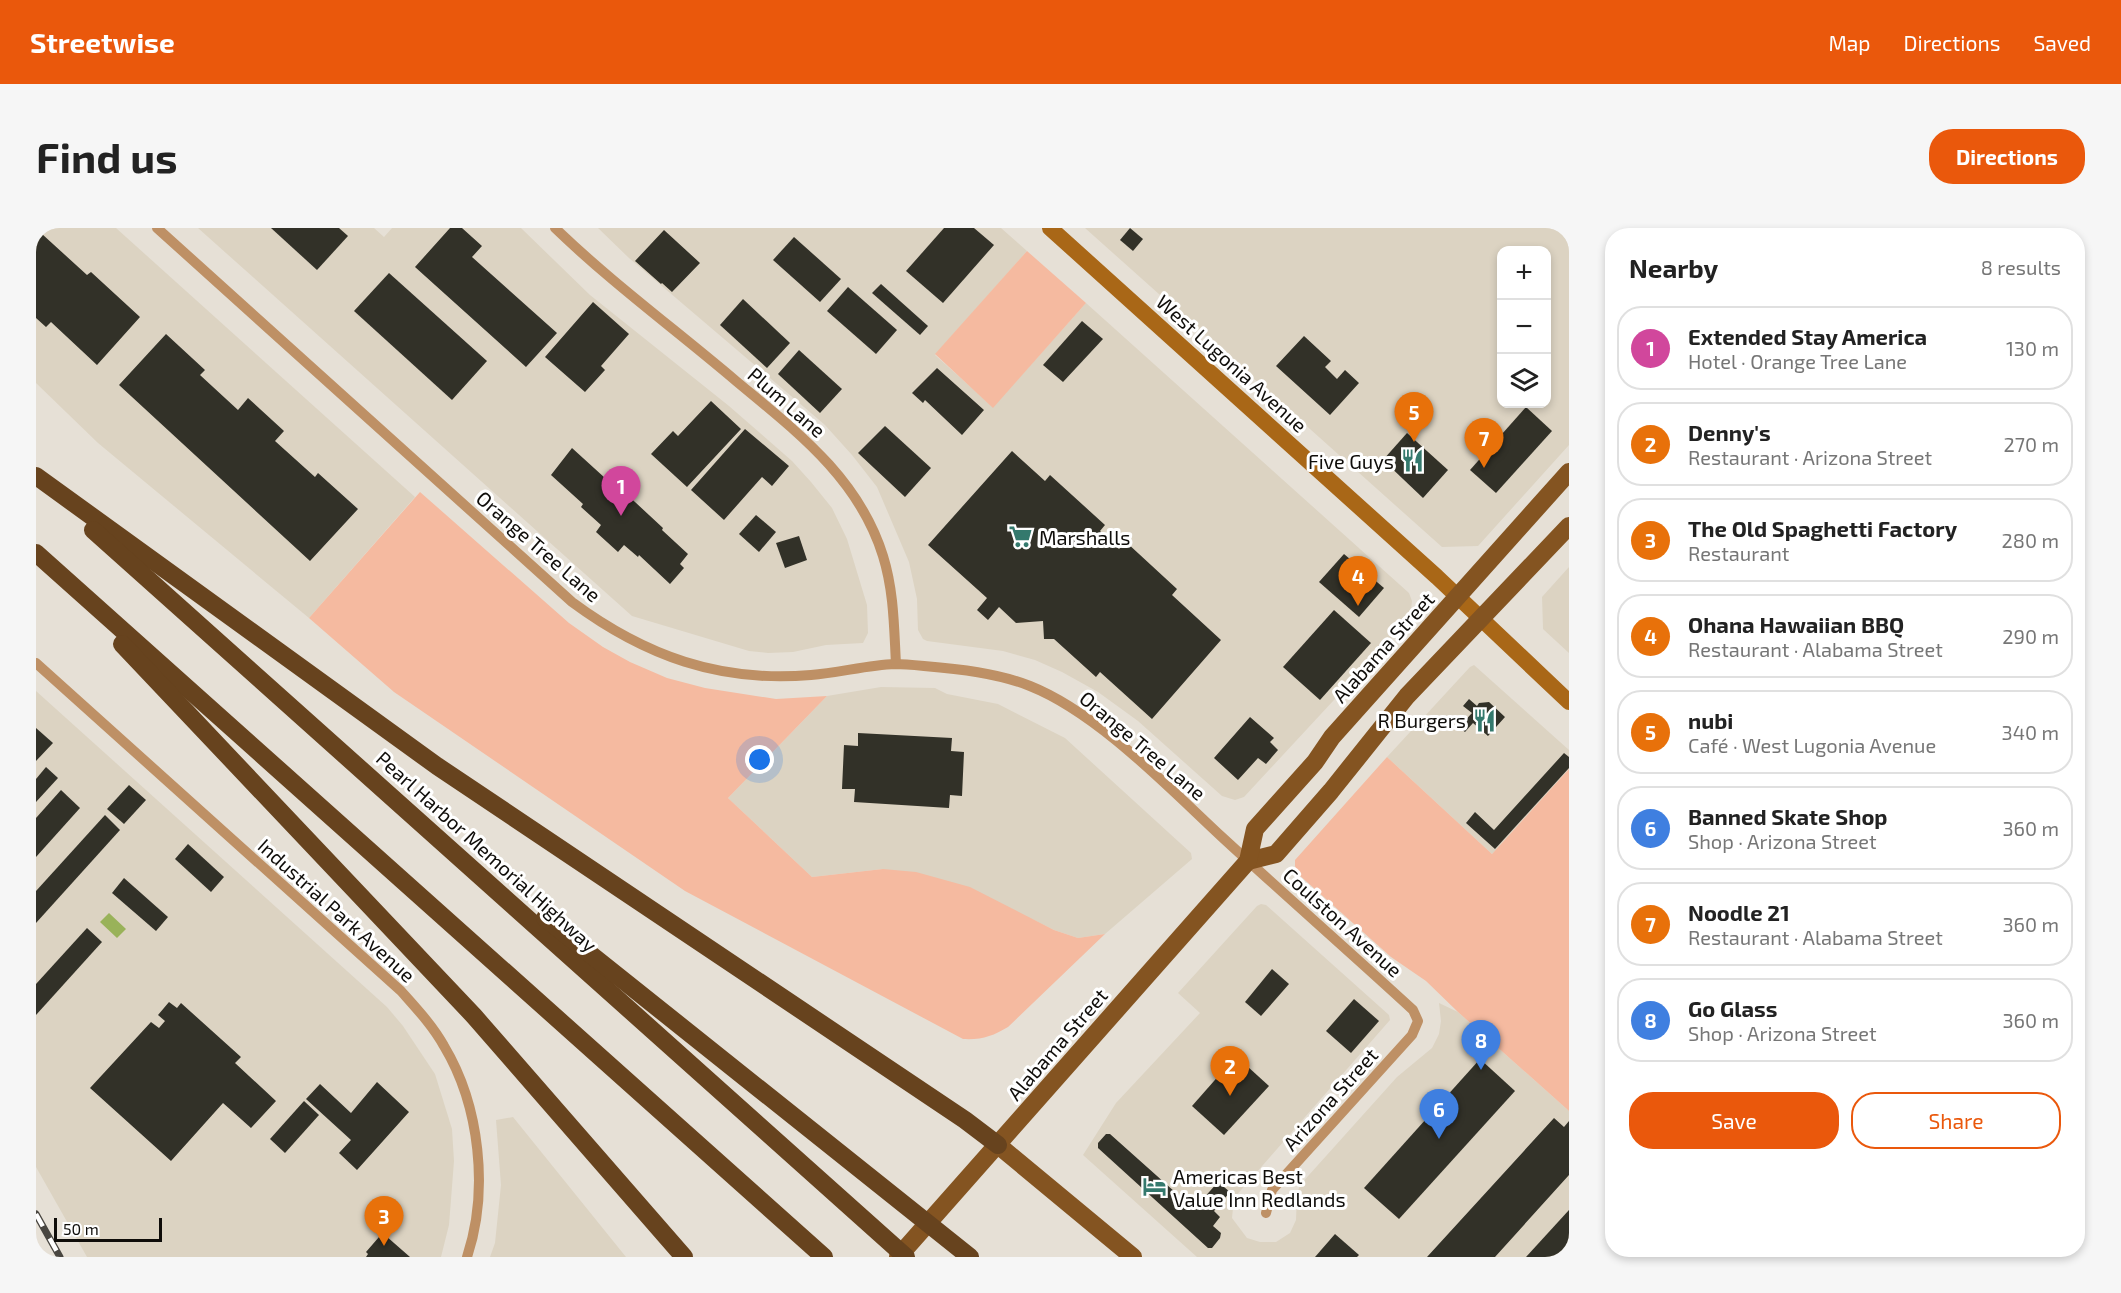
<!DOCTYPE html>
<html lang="en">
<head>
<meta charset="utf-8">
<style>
	:root { --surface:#fff; --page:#f6f6f6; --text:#222; --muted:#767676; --line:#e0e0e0; --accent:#ea580c }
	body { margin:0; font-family:"Exo 2",sans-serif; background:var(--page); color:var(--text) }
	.controls { position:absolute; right:18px; top:18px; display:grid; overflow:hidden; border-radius:12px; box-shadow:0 3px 9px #0003 }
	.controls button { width:54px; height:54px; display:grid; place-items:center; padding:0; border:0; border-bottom:2px solid var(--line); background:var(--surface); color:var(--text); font:30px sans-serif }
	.scale { position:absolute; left:18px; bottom:15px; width:108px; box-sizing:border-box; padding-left:6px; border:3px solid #0f0d0a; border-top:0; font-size:16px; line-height:21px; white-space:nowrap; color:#0f0d0a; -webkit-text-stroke:4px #fff; paint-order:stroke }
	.you { position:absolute; left:724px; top:532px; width:21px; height:21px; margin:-15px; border:4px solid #fff; border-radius:50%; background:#1a73e8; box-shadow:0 0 0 9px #1a73e833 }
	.badge { display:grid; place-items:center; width:39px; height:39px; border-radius:50%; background:var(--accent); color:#fff; font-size:20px; font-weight:700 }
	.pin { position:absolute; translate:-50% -50px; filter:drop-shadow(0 2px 3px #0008) }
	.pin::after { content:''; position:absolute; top:32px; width:21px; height:18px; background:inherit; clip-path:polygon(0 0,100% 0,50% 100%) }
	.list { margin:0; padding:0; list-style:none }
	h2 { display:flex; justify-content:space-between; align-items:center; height:78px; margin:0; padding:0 24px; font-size:26px }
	h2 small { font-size:20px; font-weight:400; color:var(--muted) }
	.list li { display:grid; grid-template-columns:39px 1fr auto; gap:18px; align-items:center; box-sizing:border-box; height:84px; margin:0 12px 12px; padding:0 12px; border:2px solid var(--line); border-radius:24px }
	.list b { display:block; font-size:22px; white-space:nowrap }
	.list p { margin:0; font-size:20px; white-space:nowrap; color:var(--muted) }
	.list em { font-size:20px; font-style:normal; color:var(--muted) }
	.actions { display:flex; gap:12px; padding:18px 24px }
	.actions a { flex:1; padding:14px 0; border:2px solid var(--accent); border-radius:24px; text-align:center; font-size:21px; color:var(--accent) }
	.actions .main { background:var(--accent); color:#fff }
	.icon { flex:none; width:33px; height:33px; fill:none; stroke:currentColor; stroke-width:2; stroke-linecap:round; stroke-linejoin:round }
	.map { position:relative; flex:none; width:1533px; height:1029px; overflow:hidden; border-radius:24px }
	header { display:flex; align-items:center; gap:36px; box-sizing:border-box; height:84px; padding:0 30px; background:var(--accent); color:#fff }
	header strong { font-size:28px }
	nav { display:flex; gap:33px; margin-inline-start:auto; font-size:21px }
	.intro { display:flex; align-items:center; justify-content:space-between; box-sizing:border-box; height:144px; padding:0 36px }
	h1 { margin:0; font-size:42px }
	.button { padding:15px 27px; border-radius:24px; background:var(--accent); color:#fff; font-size:21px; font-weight:700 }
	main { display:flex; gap:36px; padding:0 36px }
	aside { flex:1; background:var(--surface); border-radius:24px; box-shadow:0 3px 9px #0003 }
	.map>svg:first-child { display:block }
	.built { fill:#dcd3c2; fill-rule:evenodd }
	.green { fill:#f5baa0 }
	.water { fill:#99b259 }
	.building { fill:#323128 }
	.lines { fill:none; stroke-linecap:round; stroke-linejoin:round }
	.street { stroke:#be9065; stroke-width:10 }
	.secondary { stroke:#a96717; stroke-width:16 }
	.primary { stroke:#845421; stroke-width:18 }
	.highway { stroke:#67431e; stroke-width:18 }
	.rail-casing { stroke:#494641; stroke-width:7 }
	.rail { stroke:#fff; stroke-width:4.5; stroke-dasharray:14; stroke-linecap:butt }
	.labels { text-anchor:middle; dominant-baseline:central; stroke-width:6; stroke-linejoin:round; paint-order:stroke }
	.street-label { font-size:20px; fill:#0f0d0a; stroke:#fff }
	.poi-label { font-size:20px; fill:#0f0d0a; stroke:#fff; text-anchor:end }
</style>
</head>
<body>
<header>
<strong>Streetwise</strong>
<nav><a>Map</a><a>Directions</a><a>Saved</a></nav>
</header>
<div class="intro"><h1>Find us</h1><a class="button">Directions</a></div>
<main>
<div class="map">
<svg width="1533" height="1029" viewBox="0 0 1533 1029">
	<rect width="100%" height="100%" fill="#e6e0d6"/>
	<g class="built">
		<polygon points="0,0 80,0 379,269 273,390 62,215 0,155"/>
		<polygon points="162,0 338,0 348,9 356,0 485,0 554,67 693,178 756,233 775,254 796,280 811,311 831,377 832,405 827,415 790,417 757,424 732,425 713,423 596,388"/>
		<polygon points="562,0 965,0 991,23 899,127 957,179 1050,75 1373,365 1376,373 1374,390 1208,569 1199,572 1186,568 1102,493 1062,464 1026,444 999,432 967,423 891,413 887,411 882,402 881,371 873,334 841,259 816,227 789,197 593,30"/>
		<path d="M1049,0H1533V217L1442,318L1406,319ZM1466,22H1510V176H1466Z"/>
		<polygon points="1533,339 1533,425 1507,401 1506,369"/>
		<polygon points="1438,437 1533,522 1533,541 1456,626 1351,529 1434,439"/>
		<polygon points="845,459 899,460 911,466 962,476 1029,510 1155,625 1156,631 1069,706 1042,710 1018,702 998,692 847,641 776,649 692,570 791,468"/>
		<polygon points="0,463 351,779 367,798 399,846 416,901 418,933 413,997 405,1029 51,1029 0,939"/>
		<polygon points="1225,676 1230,677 1353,787 1354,792 1198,970 1196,990 1211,1010 1224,1014 1240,1014 1254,1005 1260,992 1261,966 1264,957 1361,849 1396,820 1403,806 1405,793 1403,775 1422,784 1533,883 1533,1029 1161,1029 1047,927 1080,875 1164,785 1142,765 1221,678"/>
		<polygon points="477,889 590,1029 454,1029 459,1015 465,957 460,892"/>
	</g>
	<g class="green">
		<polygon points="991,23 1050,75 957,180 899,126"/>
		<path d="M384,264L533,395L567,419L594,434L631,450L669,460L740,471L791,468L692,570L776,649L847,641L880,644L934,659L1018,702L1042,710L1069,706L972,799C957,808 946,812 927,811L649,663L358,464L273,390Z"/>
		<polygon points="1351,529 1456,626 1533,541 1533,883 1422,784 1390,753 1355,729 1262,646 1259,638 1259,632"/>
	</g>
	<polygon class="water" points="73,685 90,701 81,710 64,694"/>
	<g class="building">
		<polygon points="235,0 303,0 312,8 281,42"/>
		<polygon points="414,0 426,0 446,18 436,29 521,105 490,139 379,39"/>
		<polygon points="908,0 938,0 958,17 907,75 870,43"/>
		<polygon points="1094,0 1107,11 1097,23 1084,12"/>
		<polygon points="628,2 664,35 636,64 626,55 625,56 599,33"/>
		<polygon points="6,6 51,47 55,44 104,89 61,137 15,94 10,99 0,90 0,12"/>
		<polygon points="758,9 805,51 784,74 737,32"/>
		<polygon points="353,45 451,133 416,172 318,83"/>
		<polygon points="845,56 892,98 884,107 836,65"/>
		<polygon points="812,59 861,102 840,126 791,83"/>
		<polygon points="707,71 754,115 731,140 684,97"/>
		<polygon points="557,74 593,106 565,138 569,142 549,164 509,129"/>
		<polygon points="1046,93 1067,111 1027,154 1007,137"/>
		<polygon points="130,106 169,142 164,147 202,182 212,170 248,203 239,213 279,249 282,245 322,281 274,333 83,157"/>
		<polygon points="1268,108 1295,133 1289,139 1301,151 1309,142 1323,155 1294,187 1240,138"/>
		<polygon points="763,122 806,161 784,185 742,146"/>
		<polygon points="901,140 948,182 926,207 889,172 887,175 876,165"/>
		<polygon points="675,173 705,201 651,259 615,226 637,203 642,208"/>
		<polygon points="1490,179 1516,203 1460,265 1434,242"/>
		<polygon points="849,198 895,240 869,269 822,225"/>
		<polygon points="709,201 753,238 736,258 726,249 688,292 655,262"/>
		<polygon points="1371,205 1412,242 1387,270 1347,232"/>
		<polygon points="536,220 569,250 571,248 627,300 626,302 652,326 644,336 648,340 634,356 603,327 602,329 588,317 582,324 560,304 565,297 545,279 547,276 515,247"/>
		<polygon points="976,223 1009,253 1014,247 1069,297 1064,303 1083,321 1090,314 1141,361 1136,367 1185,412 1116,491 1064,444 1060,449 1018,411 1008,411 1007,393 980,395 963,379 952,392 941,382 951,370 892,317"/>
		<polygon points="720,287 740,304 723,324 703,306"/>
		<polygon points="763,308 771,332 749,340 740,315"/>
		<polygon points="1308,326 1348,360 1323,389 1283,354"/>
		<polygon points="1298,382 1335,415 1284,472 1247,439"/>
		<polygon points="1433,471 1441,478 1443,475 1453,474 1469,489 1452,508 1437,495 1429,504 1423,499 1436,485 1427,478"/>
		<polygon points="1214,489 1238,510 1234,514 1242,522 1230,536 1222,530 1202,552 1178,530"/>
		<polygon points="0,500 17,515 0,533"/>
		<polygon points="822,505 916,510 915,523 928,524 926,568 914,567 913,580 818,574 819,561 806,561 808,517 822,518"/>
		<polygon points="1528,525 1533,529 1533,540 1459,621 1430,595 1439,584 1458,602"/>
		<polygon points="10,539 22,550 0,574 0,551"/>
		<polygon points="93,557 110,572 88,596 71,581"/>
		<polygon points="25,562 44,580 0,629 0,590"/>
		<polygon points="69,587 84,602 0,695 0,663"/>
		<polygon points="152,616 188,649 175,664 139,631"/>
		<polygon points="88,650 132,689 120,703 76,665"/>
		<polygon points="51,700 66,714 0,787 0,756"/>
		<polygon points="1236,741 1253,756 1225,788 1209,774"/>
		<polygon points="1318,771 1343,793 1315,825 1290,803"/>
		<polygon points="133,774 141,780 145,775 205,829 199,835 240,873 215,900 187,875 135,933 54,860 115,794 123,800 129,793 122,787"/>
		<polygon points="1200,828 1233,858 1188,907 1156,878"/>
		<polygon points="1444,831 1479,863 1363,991 1328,960"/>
		<polygon points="341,854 373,884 321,942 303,925 315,912 270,871 284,856 315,885"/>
		<polygon points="268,873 283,887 249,925 234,911"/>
		<polygon points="1518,890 1528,899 1533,893 1533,947 1459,1029 1391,1029"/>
		<polygon points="1070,906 1074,906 1158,981 1182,954 1194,964 1178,983 1184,989 1177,998 1185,1005 1184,1010 1176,1020 1172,1020 1062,920 1062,915"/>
		<polygon points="1533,982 1533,1029 1490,1029"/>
		<polygon points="1299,1006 1323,1027 1321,1029 1279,1029"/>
		<polygon points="350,1008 374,1029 330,1029 332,1026 330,1024 343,1009 346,1012"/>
	</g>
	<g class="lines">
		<g class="street">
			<path d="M121,0L536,374C609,428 684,455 775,447C803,445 831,437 859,436C868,436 878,437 888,438C923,441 961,445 994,458C1062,485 1133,560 1187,610C1250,668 1314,724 1377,782L1382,793L1376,807L1236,962L1230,985"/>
			<path d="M519,0C576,55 640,102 700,153C760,203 823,250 847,328C858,363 858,400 860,436"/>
			<path d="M0,435L365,763C381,781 397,798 408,818C444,878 453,963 431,1029"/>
		</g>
		<polyline class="secondary" points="1014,0 1401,349 1533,474"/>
		<g class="primary">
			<polyline points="1212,633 1240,626 1295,563 1371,468 1533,298"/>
			<polyline points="962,917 1097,1029"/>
			<polyline points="862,1029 1212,633 1219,601 1279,534 1296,509 1533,244"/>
		</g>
		<g class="highway">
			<polyline points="0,248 401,538 929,892 962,917"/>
			<polyline points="57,302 870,1029"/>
			<polyline points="0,325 788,1029"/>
			<polyline points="86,416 438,788 648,1029"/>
			<polyline points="509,690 934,1029"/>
		</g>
		<defs>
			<polyline id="rail" points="0,986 24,1029"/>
		</defs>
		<use href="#rail" class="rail-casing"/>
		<use href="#rail" class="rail"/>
	</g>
	<defs>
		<symbol id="restaurant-bare" viewBox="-9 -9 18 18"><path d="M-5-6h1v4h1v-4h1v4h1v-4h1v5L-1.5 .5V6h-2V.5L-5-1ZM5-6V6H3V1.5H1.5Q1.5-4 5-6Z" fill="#34796d" stroke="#fff" stroke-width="2.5" paint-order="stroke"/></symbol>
		<symbol id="supermarket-bare" viewBox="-9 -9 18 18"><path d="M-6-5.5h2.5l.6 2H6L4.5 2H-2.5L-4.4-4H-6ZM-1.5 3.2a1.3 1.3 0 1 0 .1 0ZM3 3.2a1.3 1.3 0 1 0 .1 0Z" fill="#34796d" stroke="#fff" stroke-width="2.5" paint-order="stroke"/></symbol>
		<symbol id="hotel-bare" viewBox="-9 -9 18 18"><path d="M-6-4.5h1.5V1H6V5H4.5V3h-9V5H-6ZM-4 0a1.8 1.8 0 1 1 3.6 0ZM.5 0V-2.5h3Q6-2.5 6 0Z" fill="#34796d" stroke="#fff" stroke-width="2.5" paint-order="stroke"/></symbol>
	</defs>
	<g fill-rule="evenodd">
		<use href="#restaurant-bare" x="1360" y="216" width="33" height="33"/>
		<use href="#supermarket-bare" x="968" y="292" width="33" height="33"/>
		<use href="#restaurant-bare" x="1432" y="476" width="33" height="33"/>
		<use href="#hotel-bare" x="1102" y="942" width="33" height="33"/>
	</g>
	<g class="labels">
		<g class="street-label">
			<text transform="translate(1196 135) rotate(42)">West Lugonia Avenue</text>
			<text transform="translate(751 174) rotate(41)">Plum Lane</text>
			<text transform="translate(503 318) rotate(41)">Orange Tree Lane</text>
			<text transform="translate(1347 419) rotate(-48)">Alabama Street</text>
			<text transform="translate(1107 517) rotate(40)">Orange Tree Lane</text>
			<text transform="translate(451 623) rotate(42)">Pearl Harbor Memorial Highway</text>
			<text transform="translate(301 682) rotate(42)">Industrial Park Avenue</text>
			<text transform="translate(1307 694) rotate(42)">Coulston Avenue</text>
			<text transform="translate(1021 816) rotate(-49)">Alabama Street</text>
			<text transform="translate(1294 871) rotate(-48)">Arizona Street</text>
		</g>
		<g class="poi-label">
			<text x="1358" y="233">Five Guys</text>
			<text x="1003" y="309" text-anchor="start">Marshalls</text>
			<text x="1430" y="492">R Burgers</text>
			<text x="1137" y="948" text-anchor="start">Americas Best<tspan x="1137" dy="23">Value Inn Redlands</tspan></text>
		</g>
	</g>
</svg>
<div class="controls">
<button>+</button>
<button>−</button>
<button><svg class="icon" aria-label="layers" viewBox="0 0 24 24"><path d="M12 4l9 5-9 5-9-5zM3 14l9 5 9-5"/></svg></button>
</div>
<div class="scale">50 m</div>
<div class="you"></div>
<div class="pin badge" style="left:585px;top:288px;background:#d1479c">1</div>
<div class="pin badge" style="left:1194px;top:868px;background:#e8710a">2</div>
<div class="pin badge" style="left:348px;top:1018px;background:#e8710a">3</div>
<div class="pin badge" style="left:1322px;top:378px;background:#e8710a">4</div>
<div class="pin badge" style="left:1378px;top:214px;background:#e8710a">5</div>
<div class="pin badge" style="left:1403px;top:911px;background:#3f7fe0">6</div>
<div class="pin badge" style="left:1448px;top:240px;background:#e8710a">7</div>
<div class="pin badge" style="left:1445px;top:842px;background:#3f7fe0">8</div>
</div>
<aside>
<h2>Nearby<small>8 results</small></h2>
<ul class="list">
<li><span class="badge" style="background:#d1479c">1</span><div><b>Extended Stay America</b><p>Hotel · Orange Tree Lane</p></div><em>130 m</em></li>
<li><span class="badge" style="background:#e8710a">2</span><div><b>Denny's</b><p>Restaurant · Arizona Street</p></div><em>270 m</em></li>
<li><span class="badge" style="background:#e8710a">3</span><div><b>The Old Spaghetti Factory</b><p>Restaurant</p></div><em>280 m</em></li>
<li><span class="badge" style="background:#e8710a">4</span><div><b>Ohana Hawaiian BBQ</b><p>Restaurant · Alabama Street</p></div><em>290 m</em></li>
<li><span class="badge" style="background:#e8710a">5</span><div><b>nubi</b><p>Café · West Lugonia Avenue</p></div><em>340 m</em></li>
<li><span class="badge" style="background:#3f7fe0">6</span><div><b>Banned Skate Shop</b><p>Shop · Arizona Street</p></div><em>360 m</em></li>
<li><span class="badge" style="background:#e8710a">7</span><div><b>Noodle 21</b><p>Restaurant · Alabama Street</p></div><em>360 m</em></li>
<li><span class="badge" style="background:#3f7fe0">8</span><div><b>Go Glass</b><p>Shop · Arizona Street</p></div><em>360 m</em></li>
</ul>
<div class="actions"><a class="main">Save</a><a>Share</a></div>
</aside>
</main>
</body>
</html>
